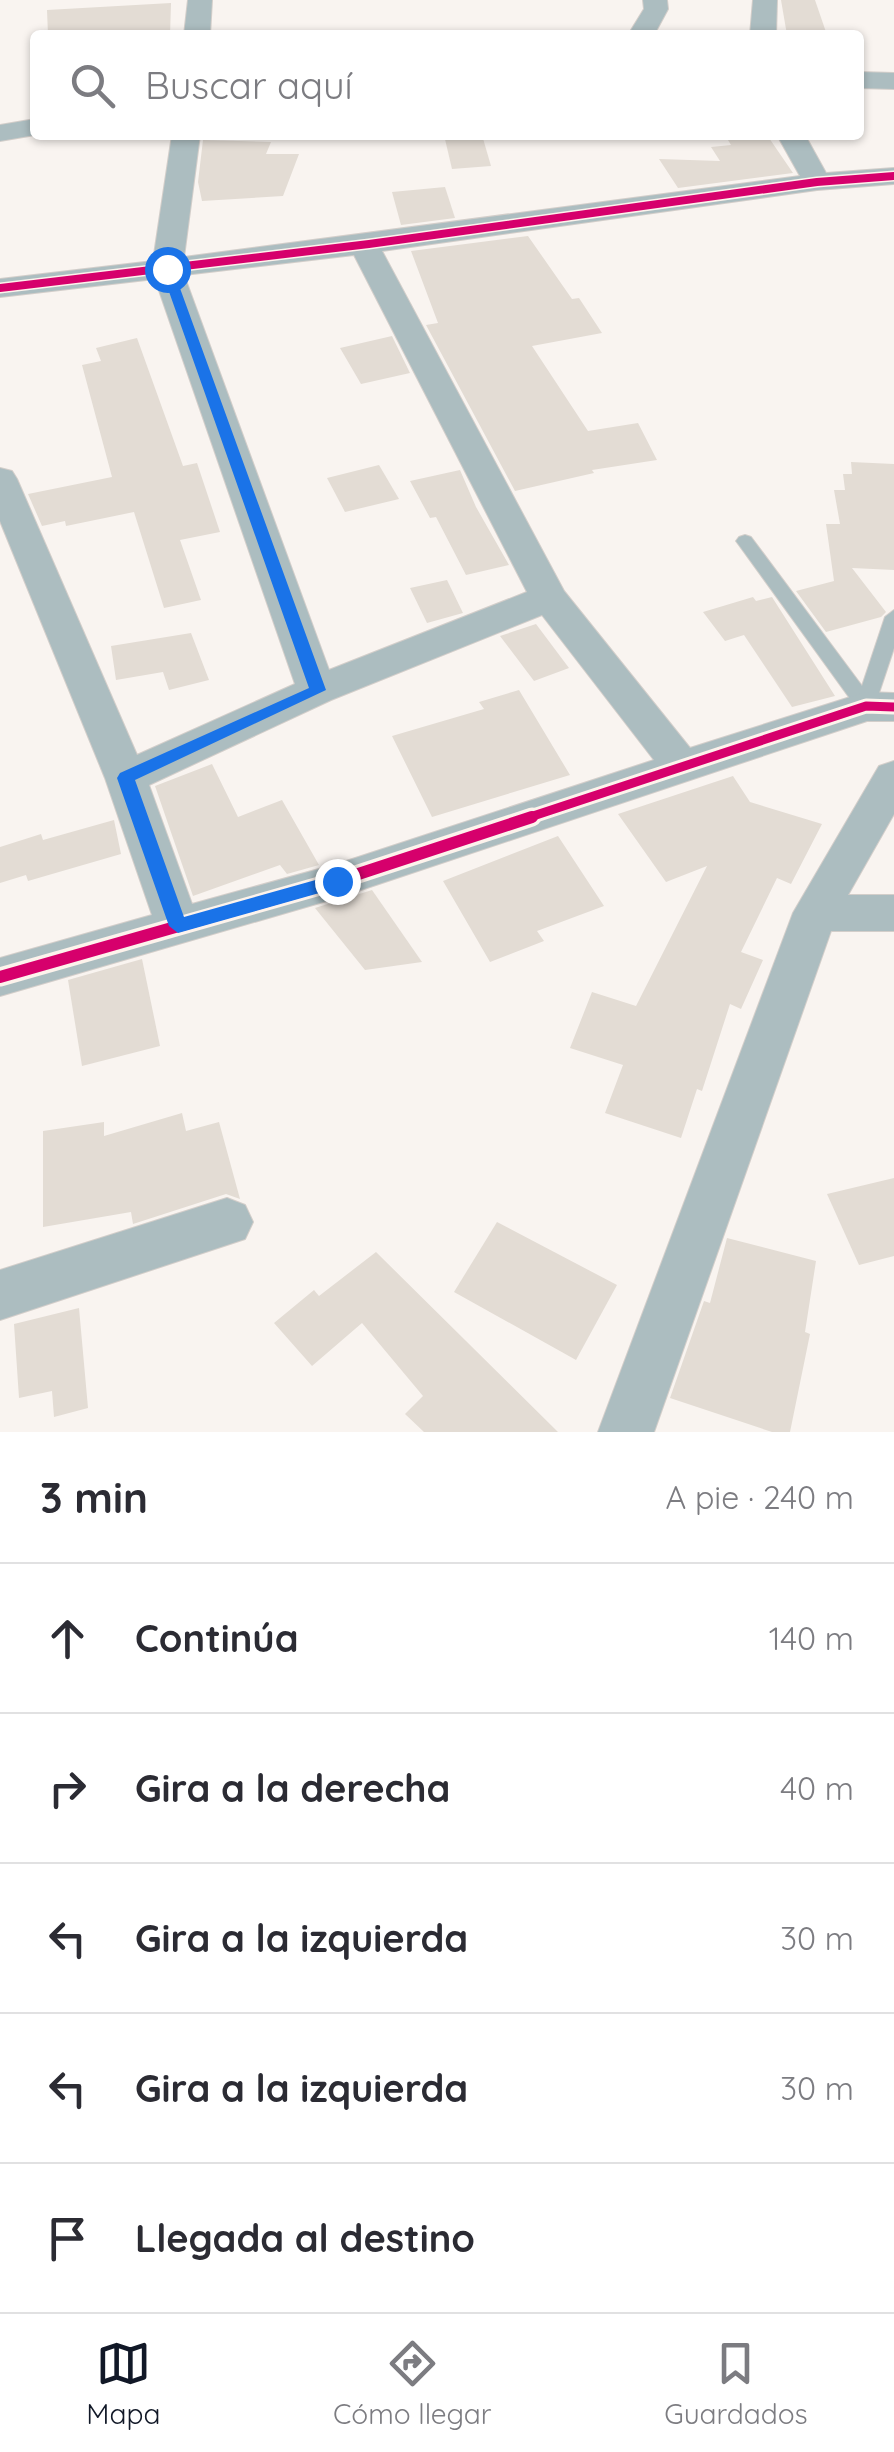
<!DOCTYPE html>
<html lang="es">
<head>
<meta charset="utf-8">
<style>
	:root { --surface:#fff; --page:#f7f7f7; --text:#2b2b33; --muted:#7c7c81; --line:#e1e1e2; --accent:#111827 }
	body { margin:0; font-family:Quicksand,sans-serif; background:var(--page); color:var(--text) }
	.stop { position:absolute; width:30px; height:30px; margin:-22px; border:8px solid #1a73e8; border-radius:50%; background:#fff }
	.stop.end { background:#1a73e8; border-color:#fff; box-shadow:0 2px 10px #0008 }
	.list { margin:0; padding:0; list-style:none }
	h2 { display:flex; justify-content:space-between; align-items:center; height:130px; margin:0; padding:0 40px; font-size:42px }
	h2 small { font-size:32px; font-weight:400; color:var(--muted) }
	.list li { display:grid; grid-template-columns:65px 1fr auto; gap:30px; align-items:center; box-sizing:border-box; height:150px; padding:0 40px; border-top:2px solid var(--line) }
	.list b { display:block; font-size:38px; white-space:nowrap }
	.list em { font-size:32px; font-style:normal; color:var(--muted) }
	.icon { flex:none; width:55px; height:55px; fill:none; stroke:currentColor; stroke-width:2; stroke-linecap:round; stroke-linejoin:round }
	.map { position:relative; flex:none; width:894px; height:1432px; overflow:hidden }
	.search { position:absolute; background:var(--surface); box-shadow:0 2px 8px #0004; left:30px; right:30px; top:30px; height:110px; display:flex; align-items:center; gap:25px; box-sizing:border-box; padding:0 35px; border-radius:10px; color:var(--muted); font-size:38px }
	.sheet { height:880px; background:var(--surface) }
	nav { display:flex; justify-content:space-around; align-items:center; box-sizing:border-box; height:140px; border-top:2px solid var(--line); background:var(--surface); font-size:28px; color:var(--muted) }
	nav a { display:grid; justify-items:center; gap:5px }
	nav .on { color:var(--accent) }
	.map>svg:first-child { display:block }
	.building { fill:#e3dcd4 }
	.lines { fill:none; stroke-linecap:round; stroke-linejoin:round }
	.service-casing { stroke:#d3ceca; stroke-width:2 }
	.minor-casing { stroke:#d3ceca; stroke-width:2 }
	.service { fill:#acbdc0; fill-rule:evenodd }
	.minor { fill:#acbdc0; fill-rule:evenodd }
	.cycleway-far2-casing { stroke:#fdf3ec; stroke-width:11 }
	.cycleway-far1-casing { stroke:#fdf3ec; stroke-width:15 }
	.cycleway-casing { stroke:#fdf3ec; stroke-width:19 }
	.cycleway-far2 { stroke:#d6006c; stroke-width:8 }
	.cycleway-far1 { stroke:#d6006c; stroke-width:9 }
	.cycleway { stroke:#d6006c; stroke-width:12 }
	.route { fill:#1a73e8 }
</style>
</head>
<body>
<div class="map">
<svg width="894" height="1432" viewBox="0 0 894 1432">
	<rect width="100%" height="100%" fill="#f9f4f0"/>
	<g class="building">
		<polygon points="781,0 815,0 827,35 787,35"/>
		<polygon points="171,3 170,35 48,35 47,10"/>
		<polygon points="444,135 482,135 491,166 452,169"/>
		<polygon points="725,135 767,135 793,173 678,188 659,159 720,161 711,147 731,145"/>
		<polygon points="203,140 271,142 266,154 299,154 283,196 202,201 198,182"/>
		<polygon points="445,187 455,218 401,225 392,192"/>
		<polygon points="528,236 572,299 579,298 602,333 532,346 588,431 638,423 657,460 592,470 594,473 515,491 426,325 438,323 411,251"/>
		<polygon points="392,336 410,373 361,384 340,348"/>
		<polygon points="137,338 183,466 197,463 220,532 180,540 201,600 164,608 134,512 66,526 65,521 42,526 28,494 112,477 82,365 101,361 96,348"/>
		<polygon points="851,462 894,464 894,570 852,568 886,612 881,617 826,632 796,591 834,581 826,524 840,524 834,490 845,490 843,474 852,474"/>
		<polygon points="379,465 399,499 345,512 327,478"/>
		<polygon points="460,470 476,507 509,565 466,575 436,517 430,518 410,481"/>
		<polygon points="447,580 463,613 427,623 410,588"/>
		<polygon points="753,597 756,601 772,597 835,696 792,707 744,635 725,641 703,612"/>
		<polygon points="536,624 569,668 534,681 500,636"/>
		<polygon points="191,633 209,680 169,690 163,672 116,680 111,646"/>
		<polygon points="519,690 570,775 432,817 392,736 484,709 479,702"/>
		<polygon points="212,764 238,817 282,800 319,865 287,874 280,865 193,896 155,786"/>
		<polygon points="733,776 750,802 822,824 791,884 777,878 741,952 763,960 741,1009 730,1004 702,1091 697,1089 681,1138 605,1113 623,1065 570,1048 592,992 636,1006 707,866 666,882 618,814"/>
		<polygon points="114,820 121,854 28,881 26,875 0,883 0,847 41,834 43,840"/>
		<polygon points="558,836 604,906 537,931 544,941 490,962 443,881"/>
		<polygon points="372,890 422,962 365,970 315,908"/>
		<polygon points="142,959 160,1046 82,1066 68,980"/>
		<polygon points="182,1113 186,1131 219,1122 240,1199 226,1194 133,1224 131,1212 43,1227 43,1131 104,1122 104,1136"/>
		<polygon points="894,1178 894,1256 859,1265 827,1194"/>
		<polygon points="497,1222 617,1285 576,1360 454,1292"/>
		<polygon points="727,1238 816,1261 805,1332 810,1334 790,1432 772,1432 670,1398 704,1301 710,1303"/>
		<polygon points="376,1252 558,1432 424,1432 405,1414 423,1396 362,1323 312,1366 274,1323 314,1290 319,1296"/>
		<polygon points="79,1308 88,1408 54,1417 52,1391 19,1398 14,1324"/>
	</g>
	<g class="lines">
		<defs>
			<polygon id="service" points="745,535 751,537 862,686 885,617 894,610 894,648 873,711 859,711 739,545 736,541 739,537"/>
			<g id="minor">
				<polygon points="188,0 212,0 210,35 184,35"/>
				<polygon points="643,0 667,0 668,9 654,35 628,35 644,9"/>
				<polygon points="753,0 777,0 776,35 750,35"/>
				<polygon points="859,72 894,73 894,89 859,88"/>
				<polygon points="35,119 35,135 0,141 0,125"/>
				<path d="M172,135H200L184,257L800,176L777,135H805L826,173L894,168V184L817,190L382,251L564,591L690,748L866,692L894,693V721H867L337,898L0,996V958L152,915L105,778L0,521V468L12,471L17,479L137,755L295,684L155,279L0,297V279L153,261ZM354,255L527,592L329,670L184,275ZM542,615L654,760L337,864L192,904L149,785L331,700Z"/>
				<polygon points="894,761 894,814 848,895 894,895 894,931 831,931 654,1432 598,1432 793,913 879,766"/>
				<polygon points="227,1198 245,1205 253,1222 245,1239 0,1320 0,1270"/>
			</g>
		</defs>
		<use href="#service" class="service-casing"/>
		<use href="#minor" class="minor-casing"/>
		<use href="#service" class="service"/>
		<use href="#minor" class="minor"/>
		<defs>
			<polyline id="cycleway-far2" points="0,288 369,244 817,182 894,176"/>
			<polyline id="cycleway-far1" points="524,819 866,706 894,707"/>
			<polyline id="cycleway" points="0,977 337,881 532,817"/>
		</defs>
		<use href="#cycleway-far2" class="cycleway-far2-casing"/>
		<use href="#cycleway-far1" class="cycleway-far1-casing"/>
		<use href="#cycleway" class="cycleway-casing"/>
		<use href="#cycleway-far2" class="cycleway-far2"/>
		<use href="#cycleway-far1" class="cycleway-far1"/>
		<use href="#cycleway" class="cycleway"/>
	</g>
	<polygon class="route" points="167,265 173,269 326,690 135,780 184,917 337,874 346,881 337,888 178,933 169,926 117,778 120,773 309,688 161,269"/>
</svg>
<div class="stop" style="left:167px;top:269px"></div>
<div class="stop end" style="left:337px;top:881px"></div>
<div class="search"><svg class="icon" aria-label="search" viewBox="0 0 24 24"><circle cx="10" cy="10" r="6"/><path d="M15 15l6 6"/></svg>Buscar aquí</div>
</div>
<section class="sheet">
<h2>3 min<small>A pie · 240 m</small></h2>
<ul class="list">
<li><svg class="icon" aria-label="ahead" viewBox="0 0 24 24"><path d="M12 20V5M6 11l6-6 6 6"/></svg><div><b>Continúa</b></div><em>140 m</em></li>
<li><svg class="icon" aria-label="right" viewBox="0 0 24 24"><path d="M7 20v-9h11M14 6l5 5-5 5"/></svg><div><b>Gira a la derecha</b></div><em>40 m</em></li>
<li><svg class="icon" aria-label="left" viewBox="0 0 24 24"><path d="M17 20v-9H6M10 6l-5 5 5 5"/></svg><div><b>Gira a la izquierda</b></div><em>30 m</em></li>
<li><svg class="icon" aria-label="left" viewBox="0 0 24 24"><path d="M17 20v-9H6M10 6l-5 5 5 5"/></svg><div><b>Gira a la izquierda</b></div><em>30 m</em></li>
<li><svg class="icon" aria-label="arrive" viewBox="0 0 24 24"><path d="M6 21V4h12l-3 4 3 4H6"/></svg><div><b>Llegada al destino</b></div></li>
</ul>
</section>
<nav>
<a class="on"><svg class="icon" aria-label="map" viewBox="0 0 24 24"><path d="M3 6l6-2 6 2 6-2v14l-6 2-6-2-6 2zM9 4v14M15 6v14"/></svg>Mapa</a>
<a><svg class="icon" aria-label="directions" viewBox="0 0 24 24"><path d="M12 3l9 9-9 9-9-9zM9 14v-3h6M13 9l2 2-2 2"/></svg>Cómo llegar</a>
<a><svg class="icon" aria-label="saved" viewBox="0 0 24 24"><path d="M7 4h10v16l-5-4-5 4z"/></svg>Guardados</a>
</nav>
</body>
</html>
